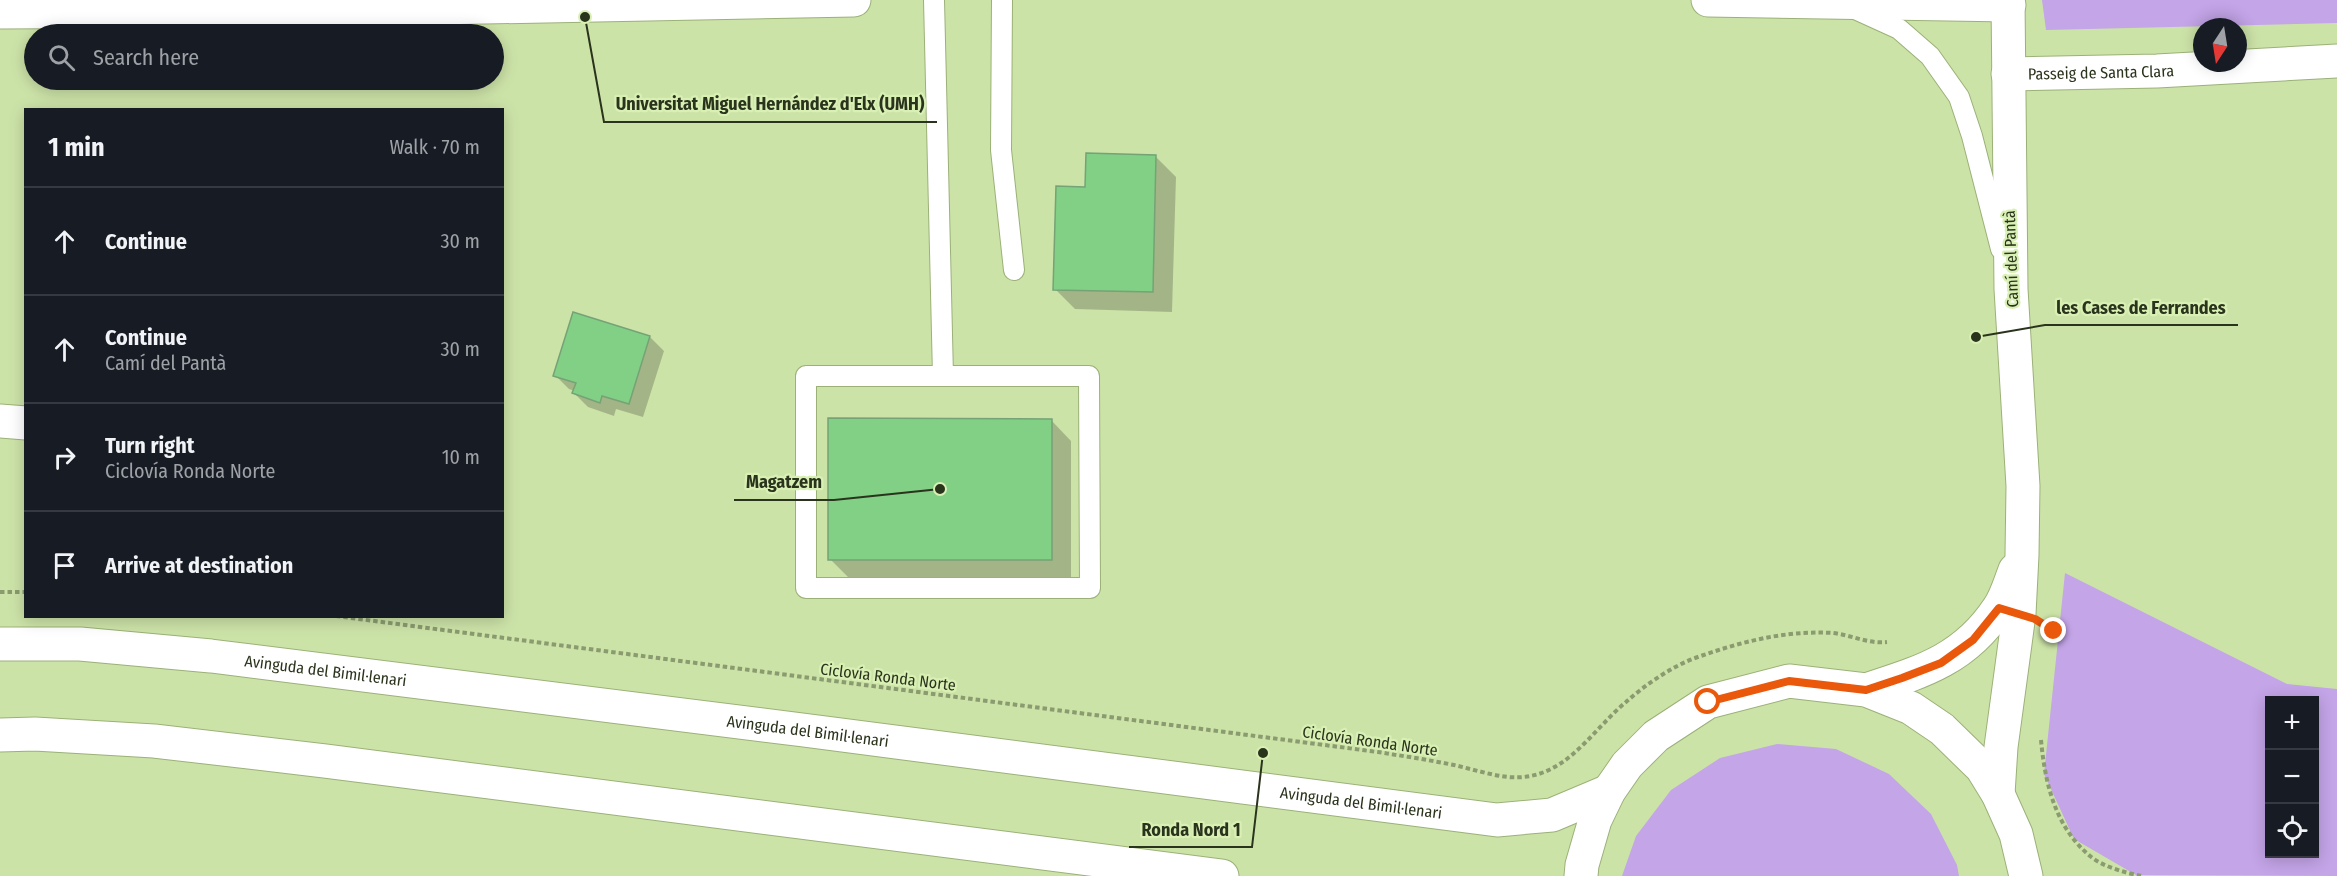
<!DOCTYPE html>
<html lang="en">
<head>
<meta charset="utf-8">
<style>
	:root { --surface:#171b24; --page:#242831; --text:#f1f3f6; --muted:#9ea1a6; --line:#363941 }
	body { margin:0; font-family:"Fira Sans Condensed",sans-serif; background:var(--page); color:var(--text) }
	.controls { position:absolute; right:18px; bottom:18px; display:grid; overflow:hidden; border-radius:0px; box-shadow:0 3px 15px #0003 }
	.controls button { width:54px; height:54px; display:grid; place-items:center; padding:0; border:0; border-bottom:2px solid var(--line); background:var(--surface); color:var(--text); font:30px sans-serif }
	.compass { position:absolute; left:2193px; top:18px; width:54px; height:54px; border-radius:50%; background:var(--surface); box-shadow:0 3px 15px #0003; rotate:192deg }
	.stop { position:absolute; width:18px; height:18px; margin:-14px; border:4px solid #ea580c; border-radius:50%; background:#fff }
	.stop.end { background:#ea580c; border-color:#fff; box-shadow:0 2px 6px #0008 }
	.list { margin:0; padding:0; list-style:none }
	h2 { display:flex; justify-content:space-between; align-items:center; height:78px; margin:0; padding:0 24px; font-size:26px }
	h2 small { font-size:20px; font-weight:400; color:var(--muted) }
	.list li { display:grid; grid-template-columns:39px 1fr auto; gap:18px; align-items:center; box-sizing:border-box; height:108px; padding:0 24px; border-top:2px solid var(--line) }
	.list b { display:block; font-size:22px; white-space:nowrap }
	.list p { margin:0; font-size:20px; white-space:nowrap; color:var(--muted) }
	.list em { font-size:20px; font-style:normal; color:var(--muted) }
	.icon { flex:none; width:33px; height:33px; fill:none; stroke:currentColor; stroke-width:2; stroke-linecap:round; stroke-linejoin:round }
	.map { position:relative; flex:none; width:2337px; height:876px; overflow:hidden }
	.search { position:absolute; background:var(--surface); box-shadow:0 3px 15px #0003; left:24px; top:24px; width:480px; height:66px; display:flex; align-items:center; gap:15px; box-sizing:border-box; padding:0 21px; border-radius:33px; color:var(--muted); font-size:22px }
	.panel { position:absolute; background:var(--surface); box-shadow:0 3px 15px #0003; left:24px; top:108px; width:480px; height:510px; border-radius:0px }
	.map>svg:first-child { display:block }
	.green { fill:#c4a5e8; fill-rule:evenodd }
	.shadow { fill:#0003 }
	.building { fill:#82cf86; stroke:#75a376; stroke-width:1.5 }
	.lines { fill:none; stroke-linecap:round; stroke-linejoin:round }
	.service-casing { stroke:#9bb178; stroke-width:22 }
	.minor-casing { stroke:#9bb178; stroke-width:35 }
	.primary-casing { stroke:#9bb178; stroke-width:35 }
	.path { stroke:#8a9b6f; stroke-width:4; stroke-dasharray:4.5 3; stroke-linecap:butt }
	.service { stroke:#fff; stroke-width:20 }
	.minor { stroke:#fff; stroke-width:33 }
	.primary { stroke:#fff; stroke-width:33 }
	.route { stroke:#ea580c; stroke-width:8 }
	.labels { text-anchor:middle; dominant-baseline:central; stroke-width:4.5; stroke-linejoin:round; paint-order:stroke }
	.street-label { font-size:16px; fill:#2a331c; stroke:#d9f0b5 }
	.leader { fill:none; stroke:#2a331c; stroke-width:2 }
	.callout-dot { fill:#2a331c; stroke:#d9f0b5; stroke-width:2 }
	.callout-label { font-size:18px; text-anchor:middle; font-weight:bold; fill:#2a331c; stroke:#d9f0b5; stroke-width:4.5; stroke-linejoin:round; paint-order:stroke }
</style>
</head>
<body>
<div class="map">
<svg width="2337" height="876" viewBox="0 0 2337 876">
	<rect width="100%" height="100%" fill="#cce3a8"/>
	<g class="green">
		<polygon points="2042,0 2337,0 2337,23 2046,30"/>
		<path d="M2065,573L2287,684L2337,689V876L2136,875L2074,839L2044,774ZM2270,700H2314V854H2270Z"/>
		<polygon points="1777,744 1836,749 1889,774 1931,814 1957,865 1959,876 1622,876 1636,836 1671,790 1720,758"/>
	</g>
	<g class="shadow">
		<polygon points="1156,157 1176,177 1172,312 1075,309 1055,289 1086,188"/>
		<polygon points="650,337 664,351 643,417 616,409 614,416 588,407 574,393 575,391 569,389 555,375"/>
		<polygon points="1051,420 1071,441 1071,580 850,579 830,559"/>
	</g>
	<g class="building">
		<polygon points="1086,153 1156,155 1153,292 1053,290 1056,186 1085,187"/>
		<polygon points="573,312 650,336 629,404 602,396 600,403 572,393 576,383 553,376"/>
		<polygon points="828,418 1052,419 1052,560 828,560"/>
	</g>
	<g class="lines">
		<defs>
			<g id="service">
				<polyline points="934,0 943,376"/>
				<polyline points="1002,0 1001,150 1014,270"/>
				<polyline points="1855,9 1899,29 1930,56 1959,97 1972,136 2001,249"/>
				<polygon points="806,376 1089,376 1090,588 806,588"/>
			</g>
			<g id="minor">
				<polyline points="1708,0 2009,5"/>
				<polyline points="0,12 334,10 854,0"/>
				<path id="s1" d="M2008,74L2157,71L2337,61"/>
				<polyline points="0,421 26,423"/>
				<path d="M1866,690C1921,672 1964,660 1998,609C2006,598 2010,583 2015,570"/>
				<polyline points="1998,794 2001,747 2019,614 2022,555 2023,486 2011,289 2008,0"/>
			</g>
			<g id="primary">
				<path id="s2" d="M0,644H80L211,656L803,730L1497,820L1552,815L1609,791"/>
				<polyline points="0,735 35,734 154,741 325,761 1222,876"/>
				<polyline points="1581,876 1582,865 1595,820 1609,791 1627,765 1656,736 1708,702 1789,681 1866,690 1911,708 1942,729 1982,768 1998,794 2016,834 2026,876"/>
			</g>
		</defs>
		<use href="#service" class="service-casing"/>
		<use href="#minor" class="minor-casing"/>
		<use href="#primary" class="primary-casing"/>
		<g class="path">
			<polyline points="0,592 26,592"/>
			<path d="M336,616L1378,752C1403,756 1429,760 1454,765C1472,769 1490,775 1508,777C1564,782 1589,733 1626,702C1645,685 1671,667 1695,658C1740,642 1785,630 1833,633C1851,635 1868,644 1887,642"/>
			<path d="M2041,740C2045,783 2055,827 2090,856C2103,867 2126,873 2142,876"/>
		</g>
		<use href="#service" class="service"/>
		<use href="#minor" class="minor"/>
		<use href="#primary" class="primary"/>
	</g>
	<g class="lines">
		<polyline class="route" points="1708,702 1789,681 1866,690 1902,678 1941,663 1973,640 1999,608 2035,619 2054,631"/>
	</g>
	<g class="labels">
		<g class="street-label">
			<text stroke="none"><textPath href="#s1" startOffset="93">Passeig de Santa Clara</textPath></text>
			<text transform="translate(2011 259) rotate(-92)">Camí del Pantà</text>
			<text stroke="none"><textPath href="#s2" startOffset="327">Avinguda del Bimil·lenari</textPath></text>
			<text transform="translate(888 677) rotate(7)">Ciclovía Ronda Norte</text>
			<text stroke="none"><textPath href="#s2" startOffset="813">Avinguda del Bimil·lenari</textPath></text>
			<text transform="translate(1370 741) rotate(8)">Ciclovía Ronda Norte</text>
			<text stroke="none"><textPath href="#s2" startOffset="1371">Avinguda del Bimil·lenari</textPath></text>
		</g>
	</g>
	<path class="leader" d="M585 17L604 122H937M1976 337L2045 325H2238M940 489L834 500H734M1263 753L1252 847H1129"/>
	<g class="callout-dot">
		<circle cx="585" cy="17" r="6"/>
		<circle cx="1976" cy="337" r="6"/>
		<circle cx="940" cy="489" r="6"/>
		<circle cx="1263" cy="753" r="6"/>
	</g>
	<g class="callout-label">
		<text x="770" y="110">Universitat Miguel Hernández d'Elx (UMH)</text>
		<text x="2141" y="314">les Cases de Ferrandes</text>
		<text x="784" y="488">Magatzem</text>
		<text x="1191" y="836">Ronda Nord 1</text>
	</g>
</svg>
<div class="controls">
<button>+</button>
<button>−</button>
<button><svg class="icon" aria-label="locate" viewBox="0 0 24 24"><circle cx="12" cy="12" r="6"/><path d="M12 2v4M12 18v4M2 12h4M18 12h4"/></svg></button>
</div>
<svg class="compass" viewBox="-18 -18 36 36"><path d="M0-13l5 13h-10z" fill="#e53935"/><path d="M0 13l5-13h-10z" fill="#9ea1a6"/></svg>
<div class="stop" style="left:1708px;top:702px"></div>
<div class="stop end" style="left:2054px;top:631px"></div>
<div class="search"><svg class="icon" aria-label="search" viewBox="0 0 24 24"><circle cx="10" cy="10" r="6"/><path d="M15 15l6 6"/></svg>Search here</div>
<section class="panel">
<h2>1 min<small>Walk · 70 m</small></h2>
<ul class="list">
<li><svg class="icon" aria-label="ahead" viewBox="0 0 24 24"><path d="M12 20V5M6 11l6-6 6 6"/></svg><div><b>Continue</b></div><em>30 m</em></li>
<li><svg class="icon" aria-label="ahead" viewBox="0 0 24 24"><path d="M12 20V5M6 11l6-6 6 6"/></svg><div><b>Continue</b><p>Camí del Pantà</p></div><em>30 m</em></li>
<li><svg class="icon" aria-label="right" viewBox="0 0 24 24"><path d="M7 20v-9h11M14 6l5 5-5 5"/></svg><div><b>Turn right</b><p>Ciclovía Ronda Norte</p></div><em>10 m</em></li>
<li><svg class="icon" aria-label="arrive" viewBox="0 0 24 24"><path d="M6 21V4h12l-3 4 3 4H6"/></svg><div><b>Arrive at destination</b></div></li>
</ul>
</section>
</div>
</body>
</html>
